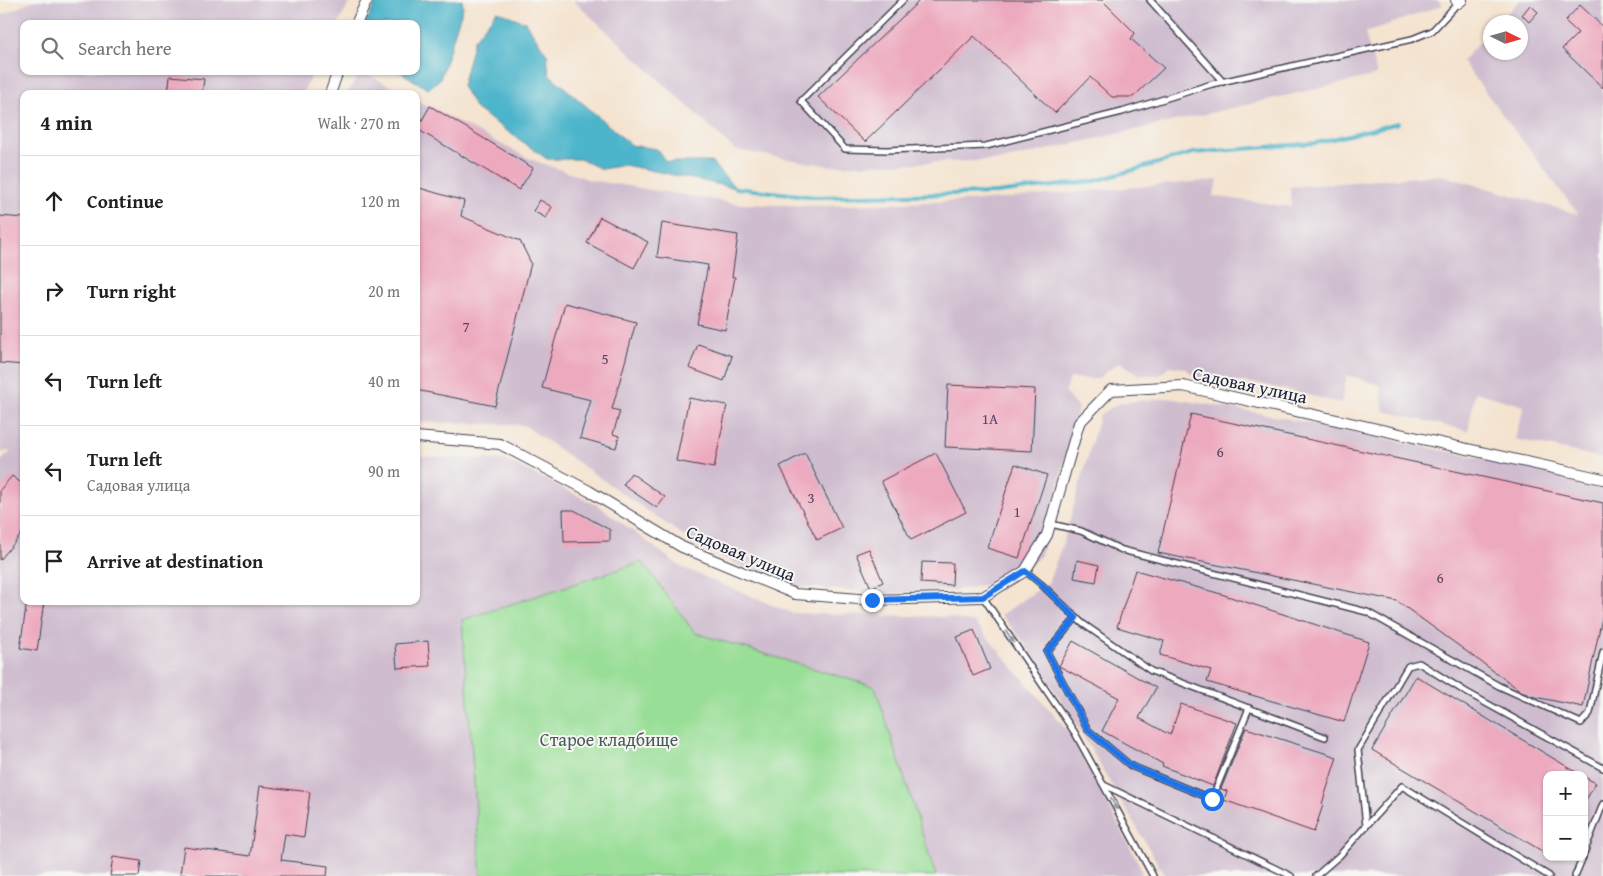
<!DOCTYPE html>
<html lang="en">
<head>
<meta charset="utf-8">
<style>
	:root { --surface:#fff; --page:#f6f6f6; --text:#202124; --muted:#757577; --line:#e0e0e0 }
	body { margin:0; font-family:"Gentium Book Plus",serif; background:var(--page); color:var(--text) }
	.controls { position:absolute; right:15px; bottom:15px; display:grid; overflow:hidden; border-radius:10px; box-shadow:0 1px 4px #0004 }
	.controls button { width:45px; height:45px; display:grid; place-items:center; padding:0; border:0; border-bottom:1px solid var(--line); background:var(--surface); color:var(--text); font:25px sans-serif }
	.compass { position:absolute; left:1483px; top:15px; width:45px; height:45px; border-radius:50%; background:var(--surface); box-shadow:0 1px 4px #0004; rotate:95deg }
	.stop { position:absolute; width:15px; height:15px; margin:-11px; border:4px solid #1a73e8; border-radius:50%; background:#fff }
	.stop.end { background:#1a73e8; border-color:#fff; box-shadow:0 1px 5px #0008 }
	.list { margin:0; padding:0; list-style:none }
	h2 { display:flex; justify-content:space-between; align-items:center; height:65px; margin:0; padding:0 20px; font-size:21px }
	h2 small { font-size:16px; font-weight:400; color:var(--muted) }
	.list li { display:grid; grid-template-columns:32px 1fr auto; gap:15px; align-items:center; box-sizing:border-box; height:90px; padding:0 20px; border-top:1px solid var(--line) }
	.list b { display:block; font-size:19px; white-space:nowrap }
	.list p { margin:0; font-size:16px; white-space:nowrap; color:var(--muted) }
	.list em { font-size:16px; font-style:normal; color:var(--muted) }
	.icon { flex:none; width:28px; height:28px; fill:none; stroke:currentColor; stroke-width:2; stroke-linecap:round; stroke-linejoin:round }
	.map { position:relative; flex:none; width:1603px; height:876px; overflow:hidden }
	.search { position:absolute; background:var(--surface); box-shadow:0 1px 4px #0004; left:20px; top:20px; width:400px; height:55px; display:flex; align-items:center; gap:12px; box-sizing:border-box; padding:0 18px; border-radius:10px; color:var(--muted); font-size:19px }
	.panel { position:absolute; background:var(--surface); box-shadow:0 1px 4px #0004; left:20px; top:90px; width:400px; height:515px; border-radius:10px }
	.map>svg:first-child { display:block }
	.industrial { fill:#cfbdcf; fill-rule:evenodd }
	.green { fill:#99de97; stroke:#5e8069 }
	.water { fill:#4db5cb; stroke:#386c83 }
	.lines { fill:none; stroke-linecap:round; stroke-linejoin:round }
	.stream { stroke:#4db5cb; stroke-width:4 }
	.building { fill:#edaabf }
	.lane-casing { stroke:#423f51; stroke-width:8 }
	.street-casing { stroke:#423f51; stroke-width:12 }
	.lane { stroke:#fff; stroke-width:5 }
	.street { stroke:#fff; stroke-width:10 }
	.oneway { fill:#9c9ca7 }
	.route { stroke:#1a73e8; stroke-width:6 }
	.labels { text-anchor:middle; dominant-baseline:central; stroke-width:4; stroke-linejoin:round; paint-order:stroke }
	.number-label { font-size:15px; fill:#55445c }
	.street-label { font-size:18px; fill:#22223b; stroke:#f6f6f2 }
	.park-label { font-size:18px; fill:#465a57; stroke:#f6f6f2 }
</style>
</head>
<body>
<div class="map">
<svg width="1603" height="876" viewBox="0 0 1603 876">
	<rect width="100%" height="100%" fill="#f6f6f2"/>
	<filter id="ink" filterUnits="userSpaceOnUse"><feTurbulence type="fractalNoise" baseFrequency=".02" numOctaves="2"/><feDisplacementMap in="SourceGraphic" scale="10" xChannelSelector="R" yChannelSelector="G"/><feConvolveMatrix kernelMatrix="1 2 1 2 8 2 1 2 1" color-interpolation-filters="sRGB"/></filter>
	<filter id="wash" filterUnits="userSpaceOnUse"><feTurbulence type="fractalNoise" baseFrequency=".0096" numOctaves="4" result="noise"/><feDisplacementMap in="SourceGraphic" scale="20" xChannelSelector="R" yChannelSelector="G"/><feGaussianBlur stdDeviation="1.12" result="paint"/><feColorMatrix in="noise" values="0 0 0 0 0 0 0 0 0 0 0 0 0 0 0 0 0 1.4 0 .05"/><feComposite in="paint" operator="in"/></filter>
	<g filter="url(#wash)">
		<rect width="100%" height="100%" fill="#f4e3cf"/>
		<g class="industrial">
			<polygon points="35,0 351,0 338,24 24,24 24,71 314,71 302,94 24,94 24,601 416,601 416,456 505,460 599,506 681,567 792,613 947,617 975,623 1072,736 1140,866 1142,876 936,876 875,687 695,633 642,562 462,620 481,876 0,876 0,462 11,451 0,452 0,16"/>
			<polygon points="573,0 1438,0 1443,5 1365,33 1377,75 1002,160 830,166 735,150"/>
			<polygon points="1520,0 1603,0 1603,458 1515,439 1524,406 1475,392 1468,431 1384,411 1380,385 1347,375 1341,403 1261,384 1196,377 1184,368 1169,366 1160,375 1140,375 1120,362 1097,379 1070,378 1065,393 1078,408 1041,555 1017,578 958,590 884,594 785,585 701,548 524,425 416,422 416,100 530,159 590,180 739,204 823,206 989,200 1218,180 1213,196 1291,207 1290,187 1441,175 1578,214 1462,61 1490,31 1490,52 1520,52 1520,22 1499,22"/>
			<polygon points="361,71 405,94 347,94"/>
			<path d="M1168,398L1259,413L1603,483V876H1165L1079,729L1026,645L1001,615L1048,583L1063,543L1100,414L1120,403ZM1547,775H1584V857H1547Z"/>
		</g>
		<polygon class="green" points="642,562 695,633 875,687 936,876 481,876 462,620"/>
		<g class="water">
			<polygon points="377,0 462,0 463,7 440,79 428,89 399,71 416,71 416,24 365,24"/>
			<polygon points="497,11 525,22 547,54 549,74 631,145 657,149 666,162 712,162 718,170 736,188 625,165 602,169 580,159 547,159 476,109 462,86 474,40"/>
		</g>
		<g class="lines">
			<polyline class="stream" points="736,188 816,197 996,193 1095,181 1193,153 1316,143 1398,123"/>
		</g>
		<g id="blocks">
			<g class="building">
				<polygon points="920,0 1102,0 1135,33 1131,39 1164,68 1133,97 1112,97 1090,77 1055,113 974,36 865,142 818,97"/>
				<polygon points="1530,5 1538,12 1529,22 1522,15"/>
				<polygon points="1580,5 1603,27 1603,88 1562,49 1578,33 1565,21"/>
				<polygon points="170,76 204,79 202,94 168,94"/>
				<polygon points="430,106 533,168 519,190 417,129"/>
				<polygon points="416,187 464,201 461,216 520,241 531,263 495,406 416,390"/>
				<polygon points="540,200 552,207 546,218 533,211"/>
				<polygon points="0,216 24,218 24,365 0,363"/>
				<polygon points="600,217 648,242 634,268 587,243"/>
				<polygon points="662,223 738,235 732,277 735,277 725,330 697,324 708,265 657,257"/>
				<polygon points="565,303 636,322 612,409 620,411 613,434 619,436 616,448 580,438 591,400 542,388"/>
				<polygon points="698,344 732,356 724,381 689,368"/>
				<polygon points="948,385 1035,389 1032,451 945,447"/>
				<polygon points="689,398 727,405 714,468 676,461"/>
				<polygon points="1191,414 1603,503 1603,613 1583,707 1531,696 1521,691 1397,601 1158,553"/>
				<polygon points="805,453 842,528 817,540 780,466"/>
				<polygon points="936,453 966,512 911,540 881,481"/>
				<polygon points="1015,464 1047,475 1019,558 987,548"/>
				<polygon points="631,473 665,497 657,508 623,485"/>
				<polygon points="12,476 24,485 24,531 0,560 0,490"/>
				<polygon points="563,510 574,510 610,530 610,541 564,542"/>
				<polygon points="869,549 883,582 871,588 856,554"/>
				<polygon points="1077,560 1099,565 1096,582 1074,578"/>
				<polygon points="922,562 953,563 952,585 921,583"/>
				<polygon points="1135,570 1221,594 1369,642 1344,722 1207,682 1211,670 1160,655 1164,641 1117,627"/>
				<polygon points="27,601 44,601 37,651 20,648"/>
				<polygon points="974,630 990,669 973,676 957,637"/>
				<polygon points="428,641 430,666 397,668 395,644"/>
				<polygon points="1073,641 1156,688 1139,718 1170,735 1181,704 1237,723 1213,786 1162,766 1163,764 1102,731 1119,698 1059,666"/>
				<polygon points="1416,676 1581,775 1547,775 1547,854 1372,750"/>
				<polygon points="1246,728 1337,757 1322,804 1323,805 1314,832 1224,800 1227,791 1221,789"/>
				<polygon points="1584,777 1596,783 1584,803"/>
				<polygon points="260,786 310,792 304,837 285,834 281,860 328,866 327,876 198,876 180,874 184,847 250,856"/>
				<polygon points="113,857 141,861 139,876 110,876"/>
			</g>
		</g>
	</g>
	<g filter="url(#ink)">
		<use href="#blocks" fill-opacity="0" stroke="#423f51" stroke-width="1"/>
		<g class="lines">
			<defs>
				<g id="lane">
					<polyline points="903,0 801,101 845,149 887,150 986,146 1122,112 1212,84 1412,39 1432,31 1458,3"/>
					<polyline points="1150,0 1223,82"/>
					<polyline points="1051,524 1081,531 1122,550 1367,612 1499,686 1581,723 1590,713 1603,652"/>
					<polyline points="1025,571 1041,584 1082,623 1151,671 1325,737"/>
					<polyline points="983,597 1075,733 1153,876"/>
					<polyline points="1076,618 1047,652 1088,730 1131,766 1212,799 1249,708"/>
					<polyline points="1104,785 1291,876"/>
					<polyline points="1366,826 1358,750 1408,666 1419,663 1466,692 1603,768"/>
					<polyline points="1584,853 1603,804"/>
					<polyline points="1316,876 1340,855 1402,786 1549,876"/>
					<polyline points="1575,876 1583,857"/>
				</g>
				<g id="street">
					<polyline points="1456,0 1458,3 1462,0"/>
					<polyline points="356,24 367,0"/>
					<polyline points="330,94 338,71"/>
					<polyline points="416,437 500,444 589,491 682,547 795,594 872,600 983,597 1025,571 1047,535 1079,423 1111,390 1183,386 1603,479"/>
				</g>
			</defs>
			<use href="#lane" class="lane-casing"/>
			<use href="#street" class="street-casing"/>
			<use href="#lane" class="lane"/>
			<use href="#street" class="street"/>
		</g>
		<defs><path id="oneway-solid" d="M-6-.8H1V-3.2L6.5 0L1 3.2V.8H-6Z" transform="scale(1.25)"/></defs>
		<g class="oneway">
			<use href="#oneway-solid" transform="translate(1010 637) rotate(56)"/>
			<use href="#oneway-solid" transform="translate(1114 804) rotate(61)"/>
		</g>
	</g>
	<g class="lines" filter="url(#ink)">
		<polyline class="route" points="872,600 983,597 1025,571 1041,584 1076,618 1047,652 1088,730 1131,766 1212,799"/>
	</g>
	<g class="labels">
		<g class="number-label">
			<text x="466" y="326">7</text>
			<text x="605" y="358">5</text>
			<text x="990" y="418">1А</text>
			<text x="1220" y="451">6</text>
			<text x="811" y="497">3</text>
			<text x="1017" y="511">1</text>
			<text x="1440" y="577">6</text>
		</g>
		<g class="street-label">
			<text transform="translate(1250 385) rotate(12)">Садовая улица</text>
			<text transform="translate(741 553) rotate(23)">Садовая улица</text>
		</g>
		<g class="park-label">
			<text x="609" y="739">Старое кладбище</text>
		</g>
	</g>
</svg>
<div class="controls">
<button>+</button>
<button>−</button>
</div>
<svg class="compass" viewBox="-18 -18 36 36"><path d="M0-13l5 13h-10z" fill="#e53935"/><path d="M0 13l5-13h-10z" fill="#757577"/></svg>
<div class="stop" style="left:1212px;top:799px"></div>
<div class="stop end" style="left:872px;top:600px"></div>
<div class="search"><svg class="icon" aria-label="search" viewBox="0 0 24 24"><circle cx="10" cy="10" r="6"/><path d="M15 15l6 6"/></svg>Search here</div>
<section class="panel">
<h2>4 min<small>Walk · 270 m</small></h2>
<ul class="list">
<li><svg class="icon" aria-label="ahead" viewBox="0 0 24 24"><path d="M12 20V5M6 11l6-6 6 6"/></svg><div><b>Continue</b></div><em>120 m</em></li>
<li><svg class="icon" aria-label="right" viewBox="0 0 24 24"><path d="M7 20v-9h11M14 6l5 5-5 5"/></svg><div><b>Turn right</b></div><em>20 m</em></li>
<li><svg class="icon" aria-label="left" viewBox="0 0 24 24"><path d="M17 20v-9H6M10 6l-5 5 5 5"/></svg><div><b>Turn left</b></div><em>40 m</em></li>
<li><svg class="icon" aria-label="left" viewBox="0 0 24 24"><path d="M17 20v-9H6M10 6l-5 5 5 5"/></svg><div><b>Turn left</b><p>Садовая улица</p></div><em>90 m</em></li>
<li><svg class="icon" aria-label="arrive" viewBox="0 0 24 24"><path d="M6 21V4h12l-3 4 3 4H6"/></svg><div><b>Arrive at destination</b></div></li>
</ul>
</section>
</div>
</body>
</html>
